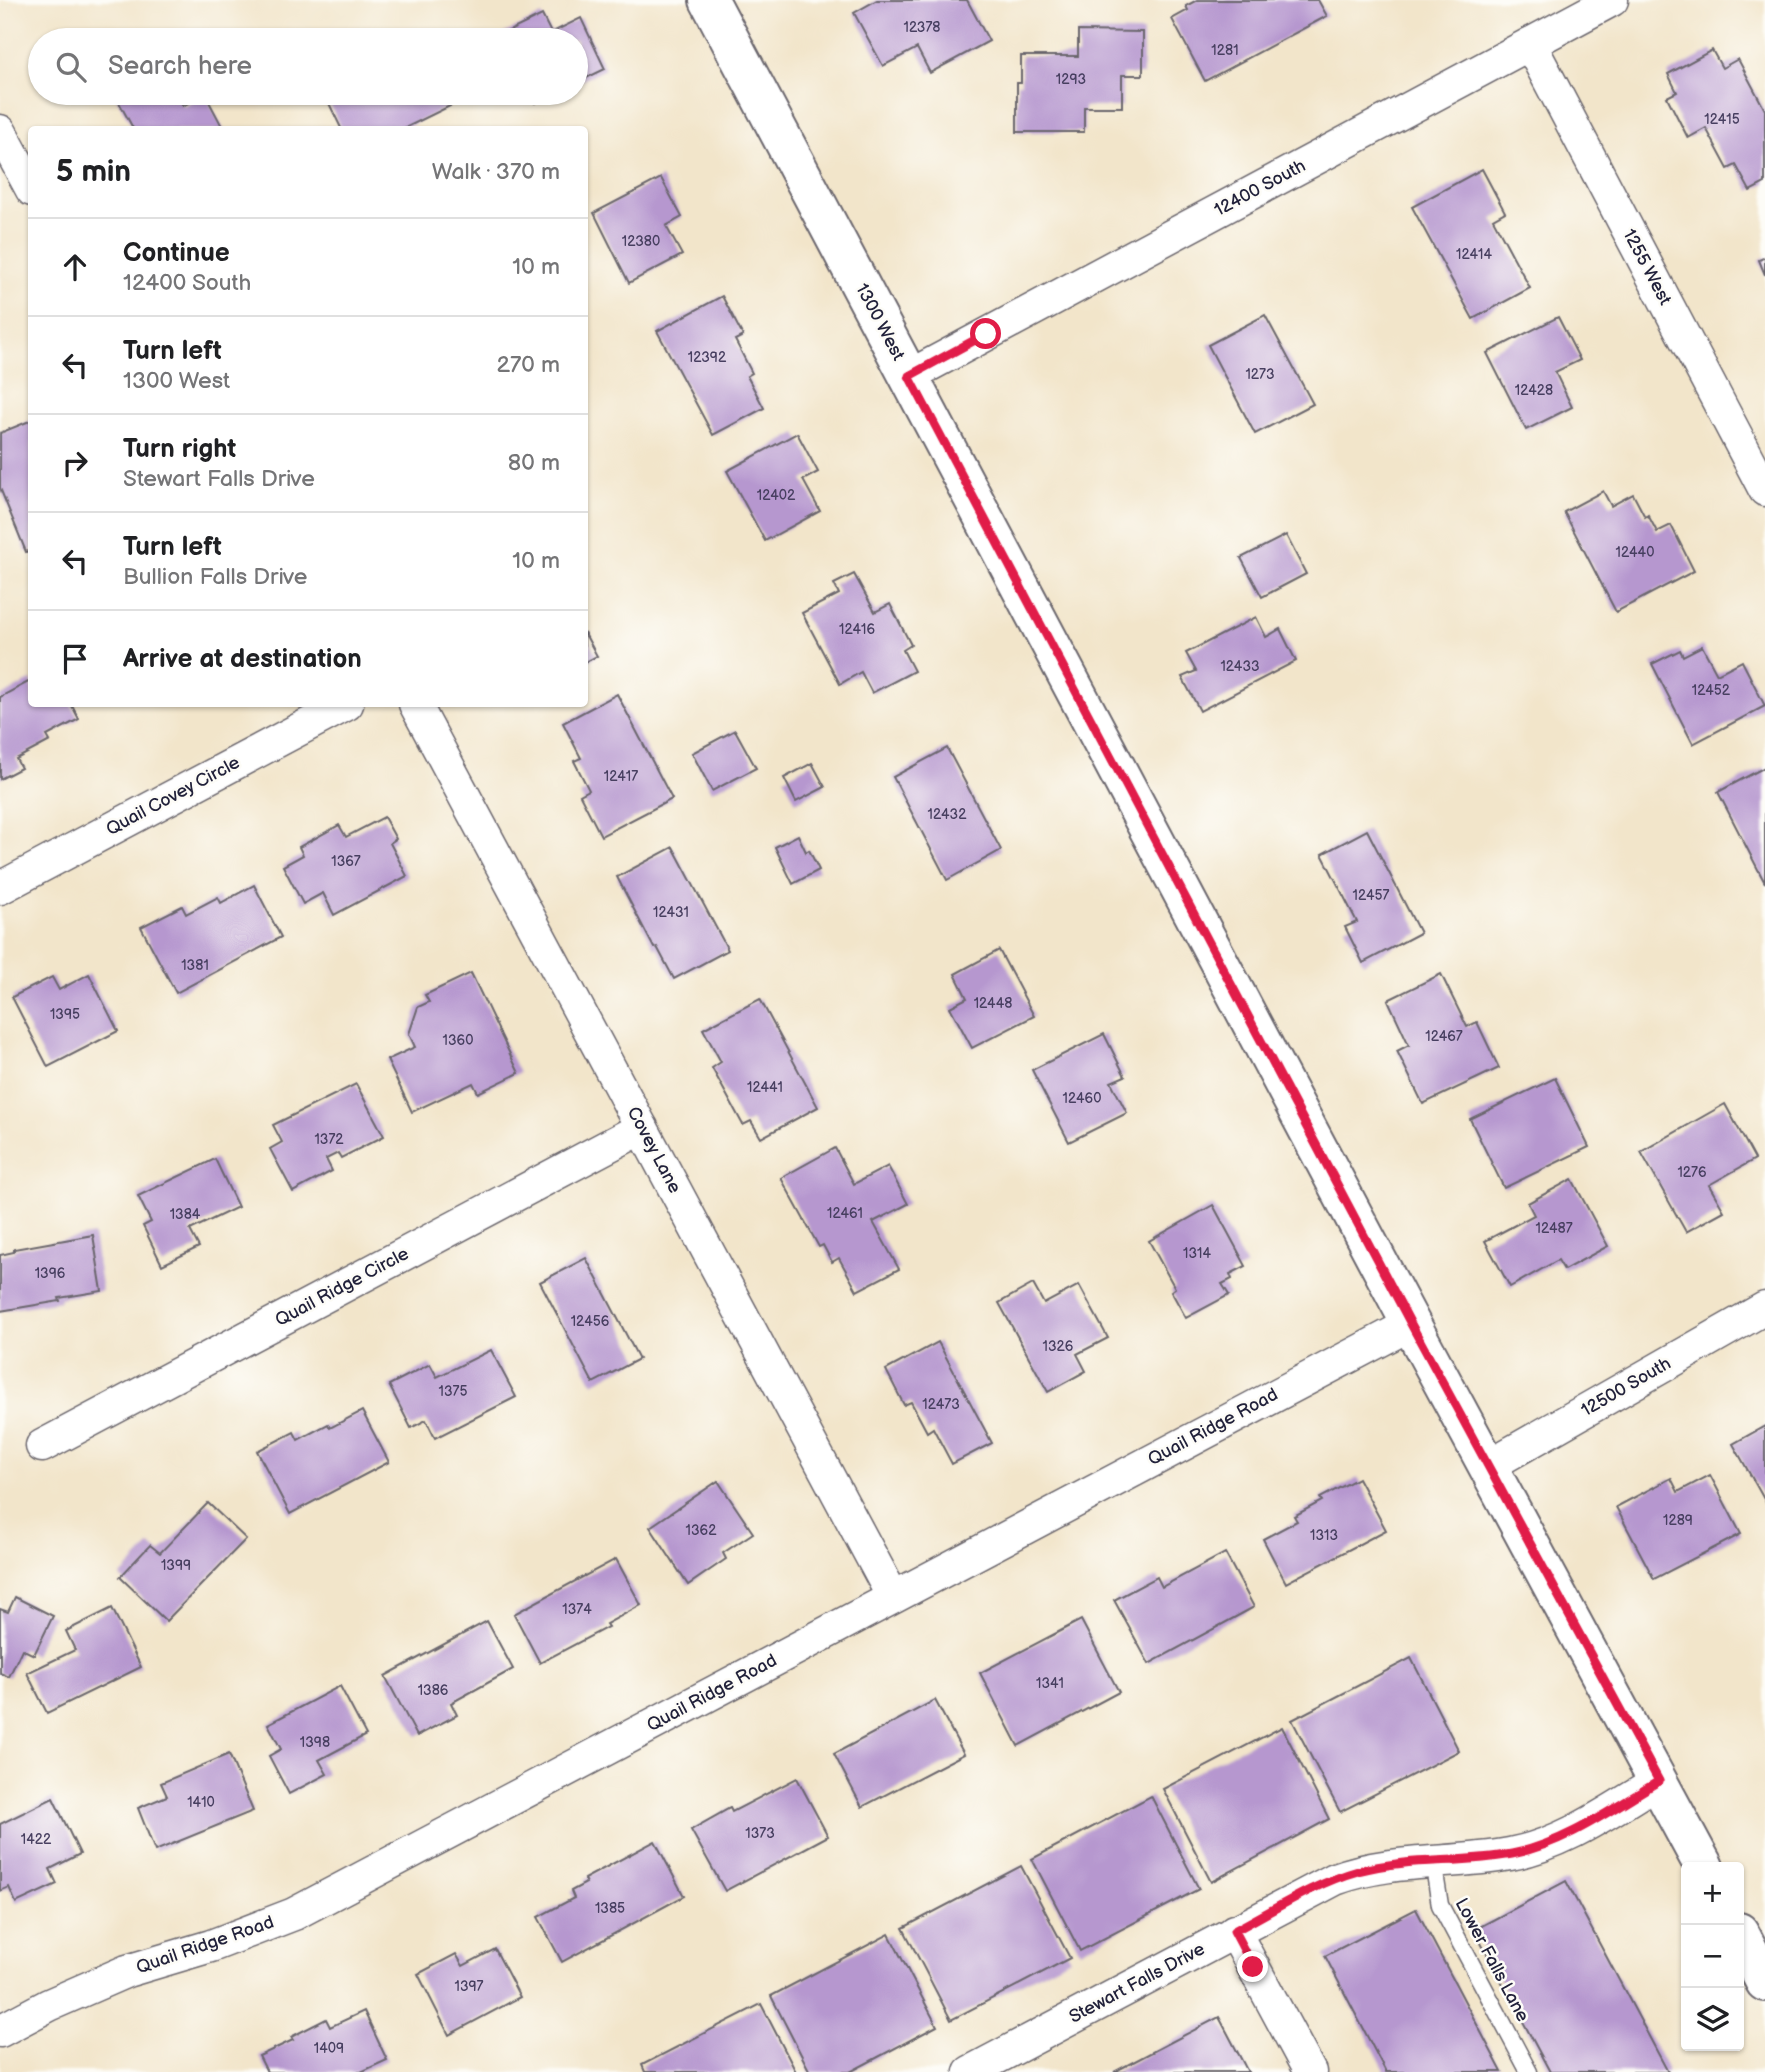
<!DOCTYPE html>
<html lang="en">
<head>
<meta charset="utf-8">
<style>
	:root { --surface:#fff; --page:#f6f6f6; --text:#202124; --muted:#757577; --line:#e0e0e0 }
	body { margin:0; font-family:"Balsamiq Sans",sans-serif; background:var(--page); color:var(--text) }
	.controls { position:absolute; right:21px; bottom:21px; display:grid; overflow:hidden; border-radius:7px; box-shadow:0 2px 5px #0004 }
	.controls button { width:63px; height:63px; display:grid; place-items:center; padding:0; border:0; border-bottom:2px solid var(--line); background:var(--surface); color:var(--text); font:35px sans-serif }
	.stop { position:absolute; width:21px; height:21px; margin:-16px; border:5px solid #e11d48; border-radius:50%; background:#fff }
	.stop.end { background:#e11d48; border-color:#fff; box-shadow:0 2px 7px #0008 }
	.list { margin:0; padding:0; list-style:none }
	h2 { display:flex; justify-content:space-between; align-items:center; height:91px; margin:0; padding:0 28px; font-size:30px }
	h2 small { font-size:23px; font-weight:400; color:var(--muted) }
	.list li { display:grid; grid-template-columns:46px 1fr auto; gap:21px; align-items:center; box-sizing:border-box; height:98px; padding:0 28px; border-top:2px solid var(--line) }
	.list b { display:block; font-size:26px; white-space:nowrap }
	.list p { margin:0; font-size:23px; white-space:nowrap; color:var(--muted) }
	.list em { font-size:23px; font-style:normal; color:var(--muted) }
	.icon { flex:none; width:38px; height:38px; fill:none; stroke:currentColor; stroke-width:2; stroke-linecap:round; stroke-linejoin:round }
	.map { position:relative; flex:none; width:1765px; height:2072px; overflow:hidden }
	.search { position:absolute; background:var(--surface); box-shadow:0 2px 5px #0004; left:28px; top:28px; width:560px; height:77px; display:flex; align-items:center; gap:18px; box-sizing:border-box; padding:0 24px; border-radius:38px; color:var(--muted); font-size:26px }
	.panel { position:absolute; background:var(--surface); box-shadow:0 2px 5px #0004; left:28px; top:126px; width:560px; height:581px; border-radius:7px }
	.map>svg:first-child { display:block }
	.building { fill:#b697cf }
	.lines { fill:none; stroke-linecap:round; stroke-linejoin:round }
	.lane-casing { stroke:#6b666d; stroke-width:19 }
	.street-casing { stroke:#6b666d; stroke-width:35 }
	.secondary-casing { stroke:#6b666d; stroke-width:42 }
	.lane { stroke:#fff; stroke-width:16 }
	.street { stroke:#fff; stroke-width:32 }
	.secondary { stroke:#fff; stroke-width:38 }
	.route { stroke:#e11d48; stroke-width:9 }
	.labels { text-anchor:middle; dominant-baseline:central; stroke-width:5; stroke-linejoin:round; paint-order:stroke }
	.number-label { font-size:14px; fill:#473f60 }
	.street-label { font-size:18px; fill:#22223b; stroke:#fdfcf7 }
</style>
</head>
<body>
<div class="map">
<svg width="1765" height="2072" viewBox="0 0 1765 2072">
	<rect width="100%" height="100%" fill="#fdfcf7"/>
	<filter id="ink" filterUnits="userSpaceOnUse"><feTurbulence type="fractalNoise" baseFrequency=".0143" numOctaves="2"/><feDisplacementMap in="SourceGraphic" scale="14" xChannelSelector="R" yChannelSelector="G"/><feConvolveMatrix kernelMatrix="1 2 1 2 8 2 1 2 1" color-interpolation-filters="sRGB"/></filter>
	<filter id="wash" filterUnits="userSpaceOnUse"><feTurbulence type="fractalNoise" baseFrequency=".00686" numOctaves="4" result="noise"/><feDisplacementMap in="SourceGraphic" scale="28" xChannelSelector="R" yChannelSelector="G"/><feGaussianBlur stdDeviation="1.57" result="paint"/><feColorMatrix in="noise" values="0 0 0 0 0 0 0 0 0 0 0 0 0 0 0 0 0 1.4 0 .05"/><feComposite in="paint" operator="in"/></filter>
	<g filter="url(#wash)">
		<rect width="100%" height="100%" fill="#f2e5ca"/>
		<g id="blocks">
			<g class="building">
				<polygon points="877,0 967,0 989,41 930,73 917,48 883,66 854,13"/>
				<polygon points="1197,0 1318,0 1327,16 1205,81 1172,19 1188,10 1186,6"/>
				<polygon points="542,15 551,33 581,18 605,69 576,83 576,40 507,40 503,34"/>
				<polygon points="1078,31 1143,32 1143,75 1122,75 1122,107 1084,107 1084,132 1017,132 1017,83 1021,83 1021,56 1078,56"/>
				<polygon points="1712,50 1722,68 1738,59 1765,110 1765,183 1750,191 1736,165 1728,169 1706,128 1688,138 1667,97 1677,92 1668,74"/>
				<polygon points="118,93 176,93 183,106 205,94 224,130 134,130 115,95"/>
				<polygon points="324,93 453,93 458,102 401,130 342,130"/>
				<polygon points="530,93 556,93 535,103"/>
				<polygon points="1482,169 1505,212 1493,219 1530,288 1473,319 1412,207"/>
				<polygon points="661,178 682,217 666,226 682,255 629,283 594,213"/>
				<polygon points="1765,257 1765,275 1759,260"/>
				<polygon points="722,296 743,336 735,340 752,373 747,376 764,408 713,435 657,331"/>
				<polygon points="1265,315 1313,404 1255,434 1208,345"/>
				<polygon points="1558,317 1580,360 1555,372 1572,407 1526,430 1487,353"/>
				<polygon points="32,420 32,550 26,552 0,488 0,433"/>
				<polygon points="797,433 818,472 803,480 820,511 765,541 727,471"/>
				<polygon points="1603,491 1611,506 1633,494 1645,517 1648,515 1657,532 1671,525 1694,571 1616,612 1564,512"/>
				<polygon points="1286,535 1306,574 1262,597 1241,558"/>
				<polygon points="854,574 875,612 890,604 911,645 903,650 914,671 872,693 861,672 840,684 802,613 839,594 834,584"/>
				<polygon points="1256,617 1266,637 1280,629 1296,661 1200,711 1182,677 1196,671 1186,653"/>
				<polygon points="584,632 597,656 584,663"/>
				<polygon points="1702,646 1717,674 1742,661 1765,706 1693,744 1652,664 1680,650 1683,656"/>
				<polygon points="32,680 32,704 71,704 79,719 47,736 50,741 16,759 21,768 0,779 0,697"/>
				<polygon points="617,694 672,799 601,836 580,795 589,790 574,761 581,758 563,723"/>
				<polygon points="735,730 756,768 712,791 692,753"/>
				<polygon points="947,748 1001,850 947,880 893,777"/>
				<polygon points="812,763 825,787 796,802 784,778"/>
				<polygon points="1765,767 1765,883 1718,792"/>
				<polygon points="384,817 396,839 390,843 407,876 334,915 323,893 303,904 283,866 303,855 299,847 339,825 346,837"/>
				<polygon points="1367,830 1420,933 1363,963 1345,927 1357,922 1322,854"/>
				<polygon points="798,835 806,852 809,850 819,870 793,884 775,847"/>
				<polygon points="673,847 728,950 674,979 657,947 654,948 617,877"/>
				<polygon points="254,885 281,937 176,993 141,927 182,906 186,914 218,897 221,903"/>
				<polygon points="999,950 1034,1016 972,1048 950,1007 967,998 955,974"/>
				<polygon points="471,973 519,1073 478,1093 473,1083 412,1112 387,1060 415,1047 409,1034 418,1007 429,1002 425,995"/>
				<polygon points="89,974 118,1031 48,1067 12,997 52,977 59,990"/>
				<polygon points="1441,974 1467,1027 1477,1022 1499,1068 1423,1104 1397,1051 1409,1045 1388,1000"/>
				<polygon points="760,999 818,1107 761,1138 751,1121 743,1125 712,1068 721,1062 703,1029"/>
				<polygon points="1104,1034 1125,1076 1111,1082 1127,1113 1069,1142 1032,1070"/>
				<polygon points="1555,1078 1589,1147 1504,1188 1470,1119"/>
				<polygon points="356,1084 384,1136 341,1158 338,1153 326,1159 332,1171 293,1192 270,1149 282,1142 273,1125"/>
				<polygon points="1725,1104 1755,1159 1709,1185 1724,1211 1686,1232 1641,1152"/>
				<polygon points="835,1148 854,1184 888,1166 908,1204 873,1222 899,1269 857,1291 839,1258 832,1262 823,1245 819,1247 781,1178"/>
				<polygon points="215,1159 238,1207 190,1230 199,1247 162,1265 143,1226 151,1222 138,1196"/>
				<polygon points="1572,1179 1608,1246 1564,1270 1558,1260 1510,1287 1485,1241 1534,1215 1528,1203"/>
				<polygon points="1213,1205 1246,1266 1230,1274 1232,1279 1222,1284 1229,1295 1186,1318 1171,1291 1175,1288 1149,1241"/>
				<polygon points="93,1235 102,1291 59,1298 60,1301 0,1311 0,1255 14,1252 14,1249"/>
				<polygon points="586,1258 639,1359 593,1383 540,1282"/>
				<polygon points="1033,1284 1044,1304 1079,1285 1108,1338 1077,1354 1086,1371 1048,1392 999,1303"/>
				<polygon points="938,1342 992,1443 952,1464 933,1428 927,1432 911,1402 904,1405 886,1370"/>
				<polygon points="491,1350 516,1397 435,1438 426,1420 411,1428 389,1385 430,1364 437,1377"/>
				<polygon points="362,1411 389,1462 290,1514 257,1451 294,1432 298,1440 328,1424 330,1428"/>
				<polygon points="1765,1426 1765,1501 1733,1444"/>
				<polygon points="1710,1475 1741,1534 1654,1579 1616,1507 1671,1478 1678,1492"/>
				<polygon points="1358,1478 1386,1530 1286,1583 1263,1539 1297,1521 1294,1516 1322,1501 1320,1498"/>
				<polygon points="718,1481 753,1533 723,1553 726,1559 688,1585 650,1527"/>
				<polygon points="208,1503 246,1539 166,1621 120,1577 150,1545 160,1553"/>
				<polygon points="1225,1553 1254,1607 1149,1664 1114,1600 1157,1577 1162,1587"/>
				<polygon points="616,1559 641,1605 606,1624 608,1627 540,1663 514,1614"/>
				<polygon points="15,1597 53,1616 34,1655 22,1649 9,1677 0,1673 0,1609 8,1612"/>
				<polygon points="112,1608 141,1667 47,1713 27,1673 75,1650 66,1631"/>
				<polygon points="1081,1620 1119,1692 1018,1746 980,1673"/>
				<polygon points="487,1621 513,1669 451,1703 457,1715 417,1736 385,1676"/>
				<polygon points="1411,1658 1459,1751 1340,1812 1292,1720"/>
				<polygon points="340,1686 366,1735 319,1760 327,1774 289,1794 269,1756 281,1749 268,1724"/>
				<polygon points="935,1700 964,1754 862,1807 834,1754"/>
				<polygon points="1282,1727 1329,1819 1211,1882 1163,1789"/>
				<polygon points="229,1754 253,1811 155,1851 138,1808 167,1796 161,1783"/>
				<polygon points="797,1778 828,1836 725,1891 691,1830 730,1808 732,1812"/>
				<polygon points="1151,1796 1199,1889 1080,1951 1032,1859"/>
				<polygon points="53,1798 80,1854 50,1869 57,1884 16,1903 9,1887 0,1891 0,1824"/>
				<polygon points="655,1841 684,1896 562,1962 538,1917 574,1898 571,1891 586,1883 584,1879"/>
				<polygon points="1021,1866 1070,1958 951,2020 903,1928"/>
				<polygon points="1566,1881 1668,2072 1550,2072 1474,1930"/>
				<polygon points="1416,1909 1502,2072 1386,2072 1325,1956"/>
				<polygon points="889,1934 937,2026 850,2072 810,2072 771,1996"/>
				<polygon points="495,1949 520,1997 449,2035 418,1974 456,1954 463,1966"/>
				<polygon points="761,2004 796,2072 645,2072 642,2065"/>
				<polygon points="364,2011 387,2060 361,2072 267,2072 259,2056 293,2040 291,2037 326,2019 330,2027"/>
				<polygon points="1219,2017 1248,2072 1114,2072"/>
			</g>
		</g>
	</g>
	<g filter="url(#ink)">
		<use href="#blocks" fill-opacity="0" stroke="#6b666d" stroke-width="2"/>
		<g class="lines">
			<defs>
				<polyline id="lane" points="1433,1861 1440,1905 1529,2072"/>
				<g id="street">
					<polyline points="1530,44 1765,490"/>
					<polyline points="0,131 32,190"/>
					<polyline points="909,376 1612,0"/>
					<polyline points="415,704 893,1597"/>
					<polyline points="0,888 347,704"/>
					<polyline points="42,1446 642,1128"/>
					<polyline points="1488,1466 1765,1308"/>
					<polyline points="1234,1931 1310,2072"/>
					<polyline points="0,2031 49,2005 127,1971 211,1946 294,1914 1411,1324"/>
					<path d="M970,2072L1335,1879C1392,1858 1451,1865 1510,1854C1565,1844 1612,1809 1659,1781"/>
				</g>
				<g id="secondary">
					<polyline points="709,0 1411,1324 1704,1867"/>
					<polyline points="1739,1932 1765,1982"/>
				</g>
			</defs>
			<use href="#lane" class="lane-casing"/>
			<use href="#street" class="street-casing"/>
			<use href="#secondary" class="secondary-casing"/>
			<use href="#lane" class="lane"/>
			<use href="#street" class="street"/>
			<use href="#secondary" class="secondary"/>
		</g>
	</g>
	<g class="lines" filter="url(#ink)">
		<path class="route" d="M986,334L909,376L1411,1324L1659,1781C1612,1809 1566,1843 1512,1854C1461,1864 1409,1857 1358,1871C1315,1883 1274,1910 1234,1931L1253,1967"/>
	</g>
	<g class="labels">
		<g class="number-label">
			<text x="922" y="27">12378</text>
			<text x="1225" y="50">1281</text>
			<text x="1071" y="79">1293</text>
			<text x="1722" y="119">12415</text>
			<text x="641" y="241">12380</text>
			<text x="1474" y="254">12414</text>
			<text x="707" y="357">12392</text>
			<text x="1260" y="374">1273</text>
			<text x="1534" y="390">12428</text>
			<text x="776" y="495">12402</text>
			<text x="1635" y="552">12440</text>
			<text x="857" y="629">12416</text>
			<text x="1240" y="666">12433</text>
			<text x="1711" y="690">12452</text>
			<text x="621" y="776">12417</text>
			<text x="947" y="814">12432</text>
			<text x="346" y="861">1367</text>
			<text x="1371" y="895">12457</text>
			<text x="671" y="912">12431</text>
			<text x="195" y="965">1381</text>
			<text x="993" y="1003">12448</text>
			<text x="65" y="1014">1395</text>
			<text x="1444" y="1036">12467</text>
			<text x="458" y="1040">1360</text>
			<text x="765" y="1087">12441</text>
			<text x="1082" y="1098">12460</text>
			<text x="329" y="1139">1372</text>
			<text x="1692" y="1172">1276</text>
			<text x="845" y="1213">12461</text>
			<text x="185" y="1214">1384</text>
			<text x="1554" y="1228">12487</text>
			<text x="1197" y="1253">1314</text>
			<text x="50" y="1273">1396</text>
			<text x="590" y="1321">12456</text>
			<text x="1058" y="1346">1326</text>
			<text x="453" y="1391">1375</text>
			<text x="941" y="1404">12473</text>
			<text x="1678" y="1520">1289</text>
			<text x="701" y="1530">1362</text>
			<text x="1324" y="1535">1313</text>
			<text x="176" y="1565">1399</text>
			<text x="577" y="1609">1374</text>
			<text x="1050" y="1683">1341</text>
			<text x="433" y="1690">1386</text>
			<text x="315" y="1742">1398</text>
			<text x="201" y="1802">1410</text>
			<text x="760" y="1833">1373</text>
			<text x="36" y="1839">1422</text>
			<text x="610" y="1908">1385</text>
			<text x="469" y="1986">1397</text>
			<text x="329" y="2048">1409</text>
		</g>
		<g class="street-label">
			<text transform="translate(1260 188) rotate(-28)">12400 South</text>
			<text transform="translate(1647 267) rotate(62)">1255 West</text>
			<text transform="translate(880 322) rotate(62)">1300 West</text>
			<text transform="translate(173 796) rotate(-28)">Quail Covey Circle</text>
			<text transform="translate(654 1150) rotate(62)">Covey Lane</text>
			<text transform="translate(342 1287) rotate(-28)">Quail Ridge Circle</text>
			<text transform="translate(1626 1387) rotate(-30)">12500 South</text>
			<text transform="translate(1213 1427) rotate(-28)">Quail Ridge Road</text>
			<text transform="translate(712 1693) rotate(-28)">Quail Ridge Road</text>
			<text transform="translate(205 1945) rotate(-19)">Quail Ridge Road</text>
			<text transform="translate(1492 1960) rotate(62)">Lower Falls Lane</text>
			<text transform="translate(1137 1983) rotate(-28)">Stewart Falls Drive</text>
		</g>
	</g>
</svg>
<div class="controls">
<button>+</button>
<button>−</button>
<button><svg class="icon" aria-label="layers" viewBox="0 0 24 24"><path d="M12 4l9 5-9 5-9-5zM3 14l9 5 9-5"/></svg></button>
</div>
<div class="stop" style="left:986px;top:334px"></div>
<div class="stop end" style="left:1253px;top:1967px"></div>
<div class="search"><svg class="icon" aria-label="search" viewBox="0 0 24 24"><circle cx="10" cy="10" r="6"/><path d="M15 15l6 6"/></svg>Search here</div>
<section class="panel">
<h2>5 min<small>Walk · 370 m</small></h2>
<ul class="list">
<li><svg class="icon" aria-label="ahead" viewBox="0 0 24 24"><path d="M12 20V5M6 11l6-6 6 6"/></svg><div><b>Continue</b><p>12400 South</p></div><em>10 m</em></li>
<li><svg class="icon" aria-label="left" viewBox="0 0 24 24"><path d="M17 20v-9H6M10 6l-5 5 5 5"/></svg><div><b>Turn left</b><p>1300 West</p></div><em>270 m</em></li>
<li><svg class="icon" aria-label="right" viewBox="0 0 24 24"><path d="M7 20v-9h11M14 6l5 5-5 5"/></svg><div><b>Turn right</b><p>Stewart Falls Drive</p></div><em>80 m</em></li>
<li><svg class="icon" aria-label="left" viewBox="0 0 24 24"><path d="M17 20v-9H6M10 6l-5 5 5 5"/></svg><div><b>Turn left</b><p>Bullion Falls Drive</p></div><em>10 m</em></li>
<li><svg class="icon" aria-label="arrive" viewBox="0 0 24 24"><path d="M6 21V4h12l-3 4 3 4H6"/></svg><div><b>Arrive at destination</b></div></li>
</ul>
</section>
</div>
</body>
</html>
